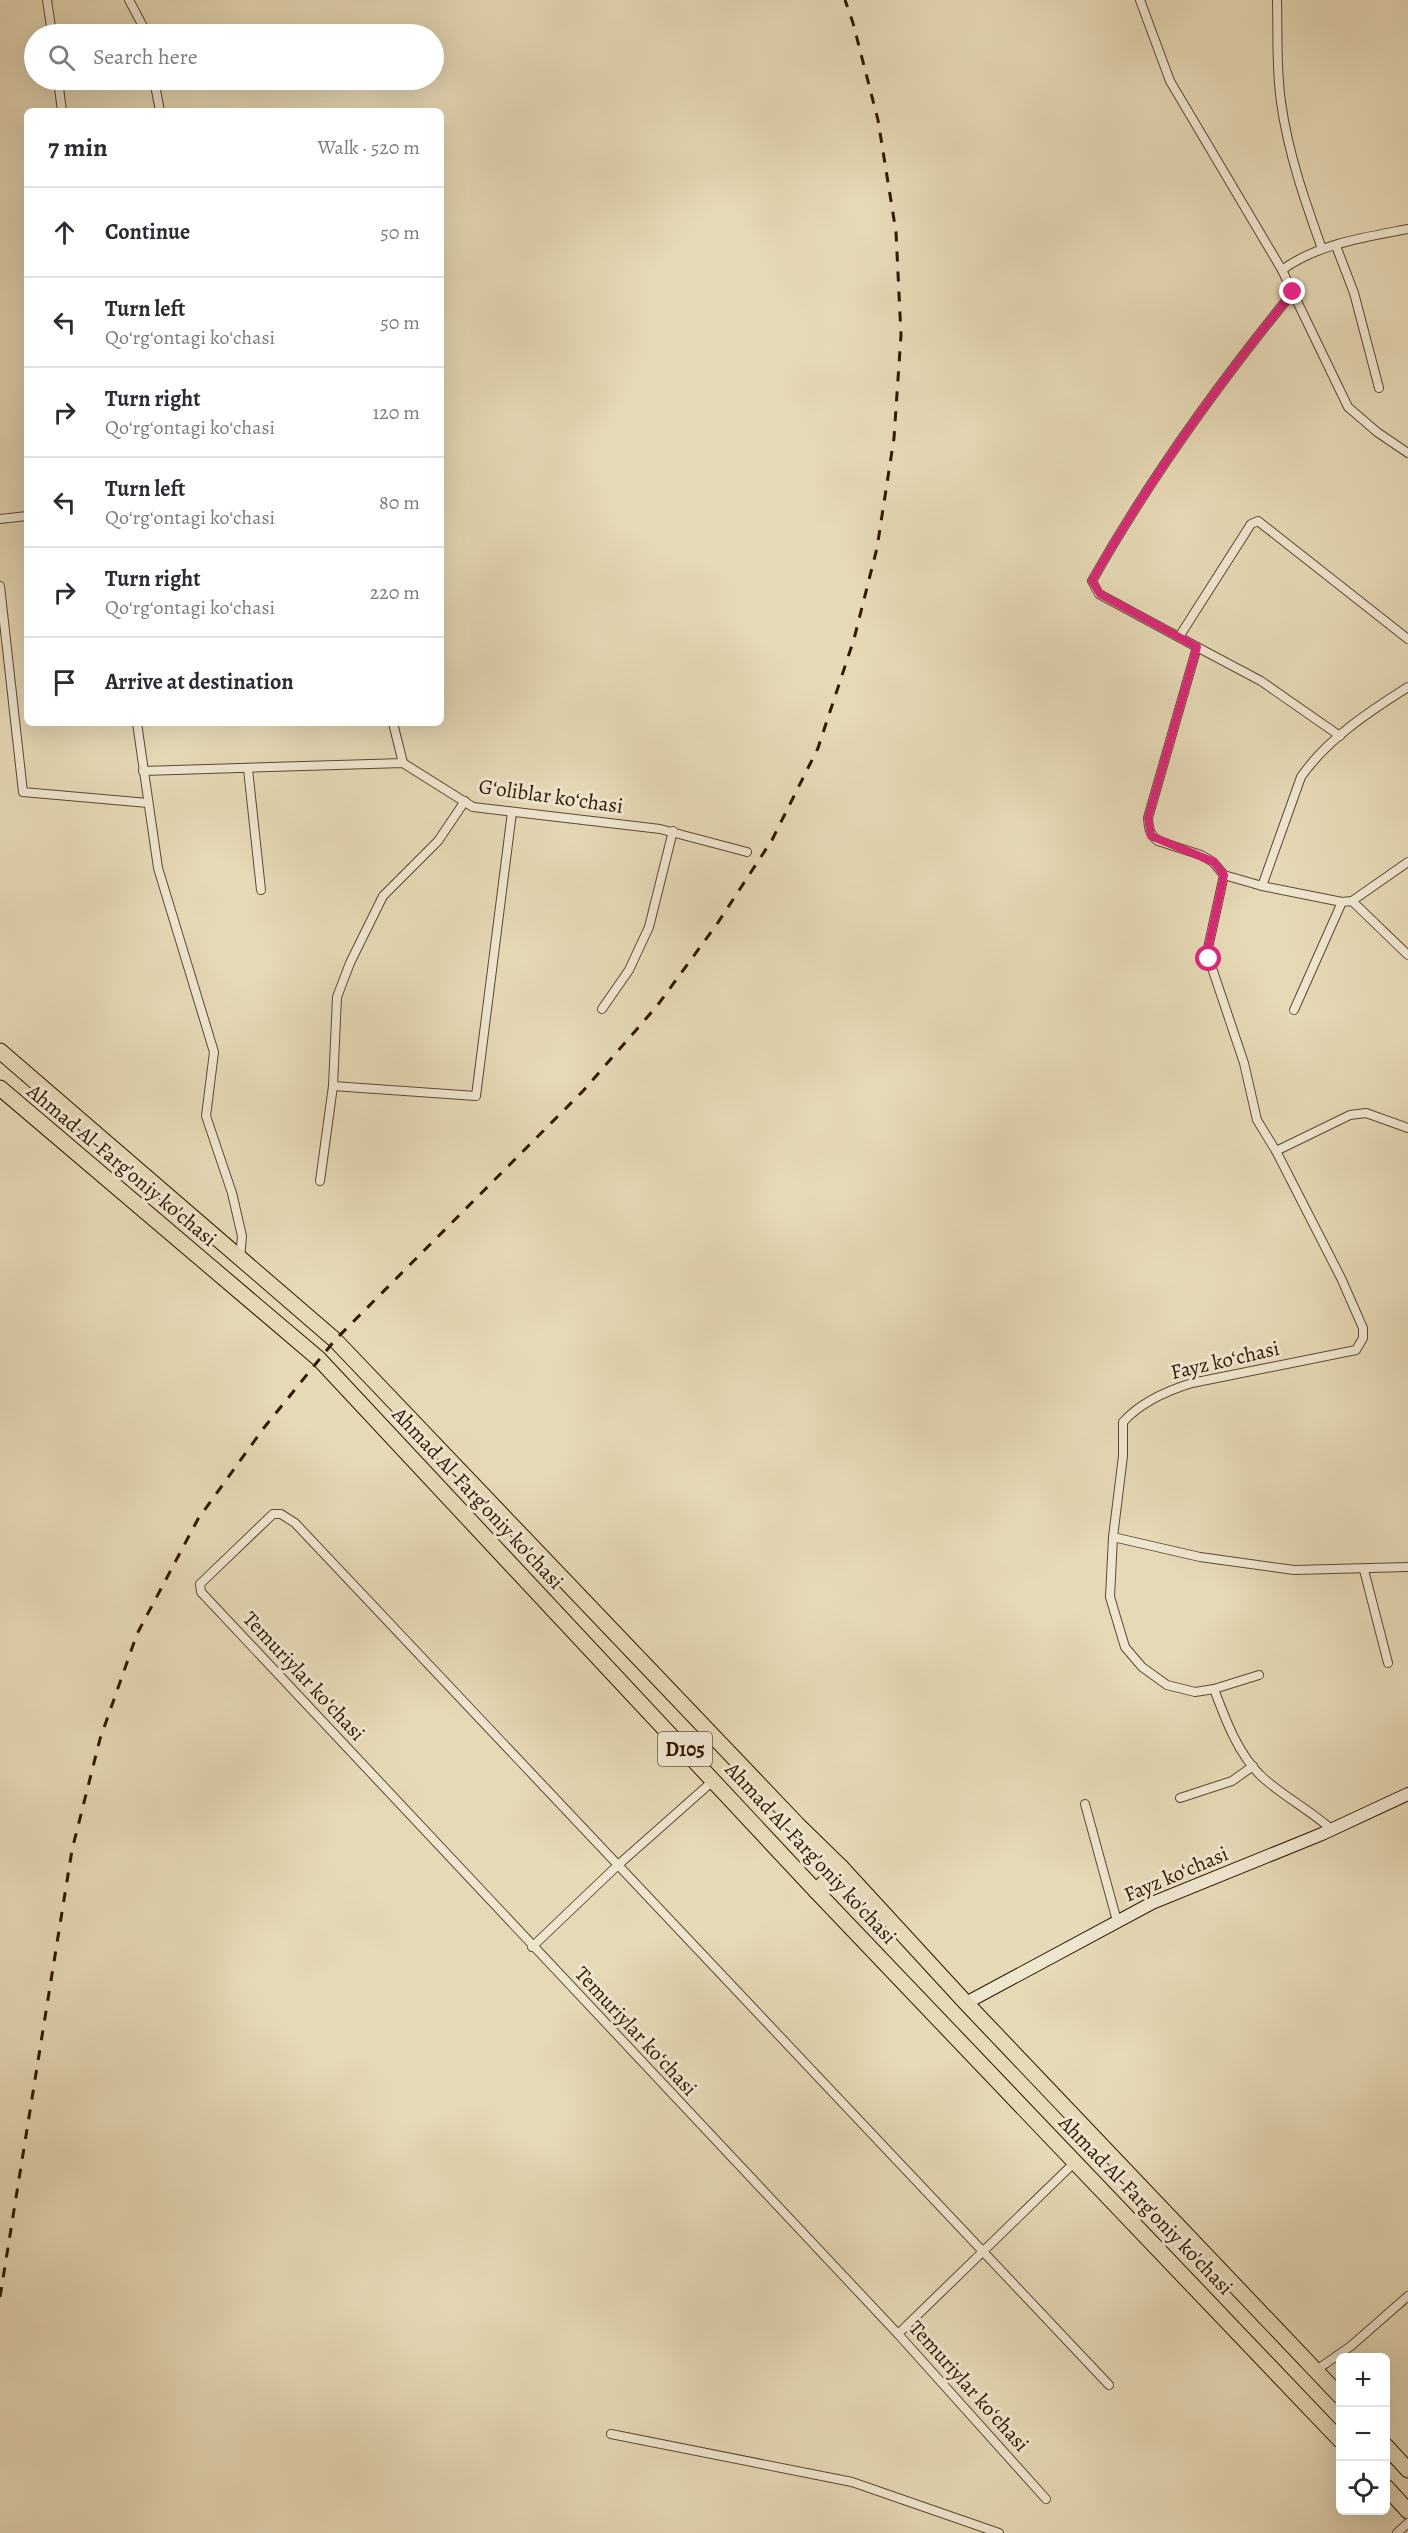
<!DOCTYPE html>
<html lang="en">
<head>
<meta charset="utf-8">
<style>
	:root { --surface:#fff; --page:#f2f2f3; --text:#2b2b33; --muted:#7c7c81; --line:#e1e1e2 }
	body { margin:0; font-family:Alegreya,serif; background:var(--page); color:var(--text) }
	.controls { position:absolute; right:18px; bottom:18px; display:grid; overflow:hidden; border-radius:9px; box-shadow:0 6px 24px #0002 }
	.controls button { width:54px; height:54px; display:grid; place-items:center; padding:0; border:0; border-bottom:2px solid var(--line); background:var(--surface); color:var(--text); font:30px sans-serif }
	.stop { position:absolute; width:18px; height:18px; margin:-14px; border:4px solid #db2777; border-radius:50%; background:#fff }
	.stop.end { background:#db2777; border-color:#fff; box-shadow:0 2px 6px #0008 }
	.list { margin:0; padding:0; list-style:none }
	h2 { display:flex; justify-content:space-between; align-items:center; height:78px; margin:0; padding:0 24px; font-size:26px }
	h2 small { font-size:20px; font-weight:400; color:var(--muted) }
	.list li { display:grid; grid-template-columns:39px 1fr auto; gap:18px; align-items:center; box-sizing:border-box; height:90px; padding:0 24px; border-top:2px solid var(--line) }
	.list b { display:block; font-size:22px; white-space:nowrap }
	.list p { margin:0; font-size:20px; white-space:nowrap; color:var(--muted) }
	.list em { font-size:20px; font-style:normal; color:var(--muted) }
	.icon { flex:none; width:33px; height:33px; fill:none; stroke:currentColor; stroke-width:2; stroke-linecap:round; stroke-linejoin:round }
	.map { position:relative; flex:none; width:1408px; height:2533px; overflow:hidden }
	.search { position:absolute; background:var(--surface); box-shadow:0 6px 24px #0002; left:24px; top:24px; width:420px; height:66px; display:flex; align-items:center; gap:15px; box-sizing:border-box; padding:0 21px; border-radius:33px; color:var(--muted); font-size:22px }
	.panel { position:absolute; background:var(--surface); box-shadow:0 6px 24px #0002; left:24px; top:108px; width:420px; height:618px; border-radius:9px }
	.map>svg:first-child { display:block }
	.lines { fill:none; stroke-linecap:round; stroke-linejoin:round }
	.street-casing { stroke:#5e482e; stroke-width:10 }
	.secondary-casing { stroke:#311700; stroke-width:14 }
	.highway-casing { stroke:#311700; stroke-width:17 }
	.street { stroke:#efe6d0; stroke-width:8 }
	.secondary { stroke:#efe6d0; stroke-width:12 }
	.highway { stroke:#e6d9b6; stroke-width:15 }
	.rail { stroke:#311700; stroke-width:3; stroke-dasharray:10 10; stroke-linecap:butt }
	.route { stroke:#db2777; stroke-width:8 }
	.labels { text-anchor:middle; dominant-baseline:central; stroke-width:6; stroke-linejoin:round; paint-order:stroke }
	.shield { fill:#efe6d0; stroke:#6a553e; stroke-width:1.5 }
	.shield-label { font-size:20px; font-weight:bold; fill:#311700 }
	.street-label { font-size:21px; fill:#311700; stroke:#efe6d0 }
</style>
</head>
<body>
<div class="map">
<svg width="1408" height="2533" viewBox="0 0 1408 2533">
	<rect width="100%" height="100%" fill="#e6d9b6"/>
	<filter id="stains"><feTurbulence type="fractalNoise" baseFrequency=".00333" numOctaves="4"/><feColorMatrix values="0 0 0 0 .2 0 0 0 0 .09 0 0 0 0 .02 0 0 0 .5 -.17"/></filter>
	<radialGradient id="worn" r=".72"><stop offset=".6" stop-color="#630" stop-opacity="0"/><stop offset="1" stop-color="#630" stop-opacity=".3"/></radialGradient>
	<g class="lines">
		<defs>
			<g id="street">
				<polyline points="47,0 52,34"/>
				<polyline points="129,0 147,34"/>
				<polyline points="1140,0 1170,81 1282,270"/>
				<path d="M1277,0C1278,34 1276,68 1281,102C1288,153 1305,201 1322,249"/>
				<polyline points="58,80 62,111"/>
				<polyline points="154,80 160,111"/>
				<path d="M1408,229C1366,237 1317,244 1282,270L1348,407L1377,432L1408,453"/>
				<polyline points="1336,246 1354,293 1379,388"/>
				<polyline points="0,519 27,516"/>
				<polyline points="0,586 23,792 148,803"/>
				<polyline points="1179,637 1251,524 1258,521 1408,639"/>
				<polyline points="1197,647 1261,681 1340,736"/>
				<polyline points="137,723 158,868 214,1052 206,1116 232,1193 242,1236 240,1258"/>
				<polyline points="393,723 403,763"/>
				<polyline points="248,769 261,890"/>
				<polyline points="143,771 403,763 473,807 660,829 747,852"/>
				<path d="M1224,875L1213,862L1201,855L1158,841C1149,834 1149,829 1148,818L1197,647L1099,594L1092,581C1150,478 1218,384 1293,292"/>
				<polyline points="1224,875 1208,948 1209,959 1244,1063 1257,1120 1276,1151"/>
				<polyline points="1224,875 1262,886 1342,902 1352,901 1408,955"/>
				<path d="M1262,886L1301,777C1327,739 1370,711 1408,687"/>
				<polyline points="1352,901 1408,862"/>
				<polyline points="602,1009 629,970 649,927 673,831"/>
				<polyline points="1294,1010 1342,902"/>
				<polyline points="333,1086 476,1096 512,812"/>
				<path d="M1408,1128L1366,1113L1350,1115L1276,1151L1341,1278L1363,1328V1338L1356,1350L1192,1383C1166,1391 1141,1402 1123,1422V1456L1113,1537L1200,1557L1294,1570L1408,1567"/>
				<polyline points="320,1181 333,1086 337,997 350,963 383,896 438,841 465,801"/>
				<polyline points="1113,1537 1110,1597 1125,1647 1142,1667 1167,1685 1195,1692 1214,1689"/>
				<polyline points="1364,1570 1388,1663"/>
				<path d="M1259,1675L1214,1689C1225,1718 1237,1752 1260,1775C1282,1796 1309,1809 1331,1829"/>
				<polyline points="1180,1798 1232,1781 1253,1766"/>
				<polyline points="1085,1804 1117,1921"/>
				<polyline points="532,1947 618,1865 714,1780"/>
				<polyline points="898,2334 1076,2161"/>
				<polyline points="1315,2371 1351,2346 1408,2296"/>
				<polyline points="611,2434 852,2482 999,2533"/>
				<polyline points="1046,2499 898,2334 201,1592 200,1584 273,1514 281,1514 295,1523 1109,2385"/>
				<polyline points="1397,2533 1408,2523"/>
			</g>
			<polyline id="secondary" points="966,2003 1152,1903 1322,1834 1408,1794"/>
			<g id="highway">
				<polyline points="0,1051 335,1340 797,1824 841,1867 966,2003 1340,2396"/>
				<polyline points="0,1088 319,1359 816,1891 1340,2440"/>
				<polyline points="816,1891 841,1867"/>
				<polyline points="1386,2446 1408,2470"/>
				<polyline points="1386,2487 1408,2511"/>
			</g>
		</defs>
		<use href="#street" class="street-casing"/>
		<use href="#secondary" class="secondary-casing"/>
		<use href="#highway" class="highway-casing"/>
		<use href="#street" class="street"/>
		<use href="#secondary" class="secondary"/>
		<use href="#highway" class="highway"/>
		<polyline class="rail" points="0,2297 72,1850 100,1739 137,1634 198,1519 263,1429 335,1340 583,1091 657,1006 717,924 772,840 818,748 854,639 877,548 894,438 901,335 896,232 878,120 853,23 845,0"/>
	</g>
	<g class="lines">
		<path class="route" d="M1209,959L1208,948L1224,875L1214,862L1151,836L1148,818L1197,647L1100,594L1092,581C1150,478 1218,384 1293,292"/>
	</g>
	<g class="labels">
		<rect class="shield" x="658" y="1732" width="54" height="34" rx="4.5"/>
		<g class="shield-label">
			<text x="685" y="1749">D105</text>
		</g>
		<g class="street-label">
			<text transform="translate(551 796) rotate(8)">Gʻoliblar koʻchasi</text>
			<text transform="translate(122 1165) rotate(40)">Ahmad Al-Farg'oniy ko'chasi</text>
			<text transform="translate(1225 1360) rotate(-13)">Fayz koʻchasi</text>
			<text transform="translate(478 1498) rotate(47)">Ahmad Al-Farg'oniy ko'chasi</text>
			<text transform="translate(304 1676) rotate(47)">Temuriylar koʻchasi</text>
			<text transform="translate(811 1853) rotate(47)">Ahmad Al-Farg'oniy ko'chasi</text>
			<text transform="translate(1176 1874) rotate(-23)">Fayz koʻchasi</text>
			<text transform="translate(636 2031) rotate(47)">Temuriylar koʻchasi</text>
			<text transform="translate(1146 2205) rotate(46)">Ahmad Al-Farg'oniy ko'chasi</text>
			<text transform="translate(969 2386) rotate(48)">Temuriylar koʻchasi</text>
		</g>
	</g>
	<rect width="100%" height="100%" filter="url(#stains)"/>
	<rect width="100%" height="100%" fill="url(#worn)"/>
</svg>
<div class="controls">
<button>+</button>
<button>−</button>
<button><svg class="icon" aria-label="locate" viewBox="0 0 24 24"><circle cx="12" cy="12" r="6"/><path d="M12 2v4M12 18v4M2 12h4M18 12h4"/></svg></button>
</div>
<div class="stop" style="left:1209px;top:959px"></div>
<div class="stop end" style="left:1293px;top:292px"></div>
<div class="search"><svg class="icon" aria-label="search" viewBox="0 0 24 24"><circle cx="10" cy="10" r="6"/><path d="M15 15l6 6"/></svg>Search here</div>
<section class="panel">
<h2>7 min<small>Walk · 520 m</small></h2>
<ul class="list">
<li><svg class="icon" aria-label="ahead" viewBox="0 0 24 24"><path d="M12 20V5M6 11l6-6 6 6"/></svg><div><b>Continue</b></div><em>50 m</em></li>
<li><svg class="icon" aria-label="left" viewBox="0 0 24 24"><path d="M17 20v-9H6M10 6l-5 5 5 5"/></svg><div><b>Turn left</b><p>Qoʻrgʻontagi koʻchasi</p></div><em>50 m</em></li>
<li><svg class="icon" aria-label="right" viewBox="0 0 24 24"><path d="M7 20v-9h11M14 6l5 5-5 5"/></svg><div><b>Turn right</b><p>Qoʻrgʻontagi koʻchasi</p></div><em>120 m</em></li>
<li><svg class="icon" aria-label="left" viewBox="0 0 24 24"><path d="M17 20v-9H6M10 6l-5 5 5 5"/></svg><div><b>Turn left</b><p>Qoʻrgʻontagi koʻchasi</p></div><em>80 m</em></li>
<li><svg class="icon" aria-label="right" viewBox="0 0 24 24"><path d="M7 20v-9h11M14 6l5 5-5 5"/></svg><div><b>Turn right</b><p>Qoʻrgʻontagi koʻchasi</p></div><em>220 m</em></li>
<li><svg class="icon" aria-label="arrive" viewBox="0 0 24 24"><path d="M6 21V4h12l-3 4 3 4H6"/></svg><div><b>Arrive at destination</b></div></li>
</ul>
</section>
</div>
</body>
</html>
